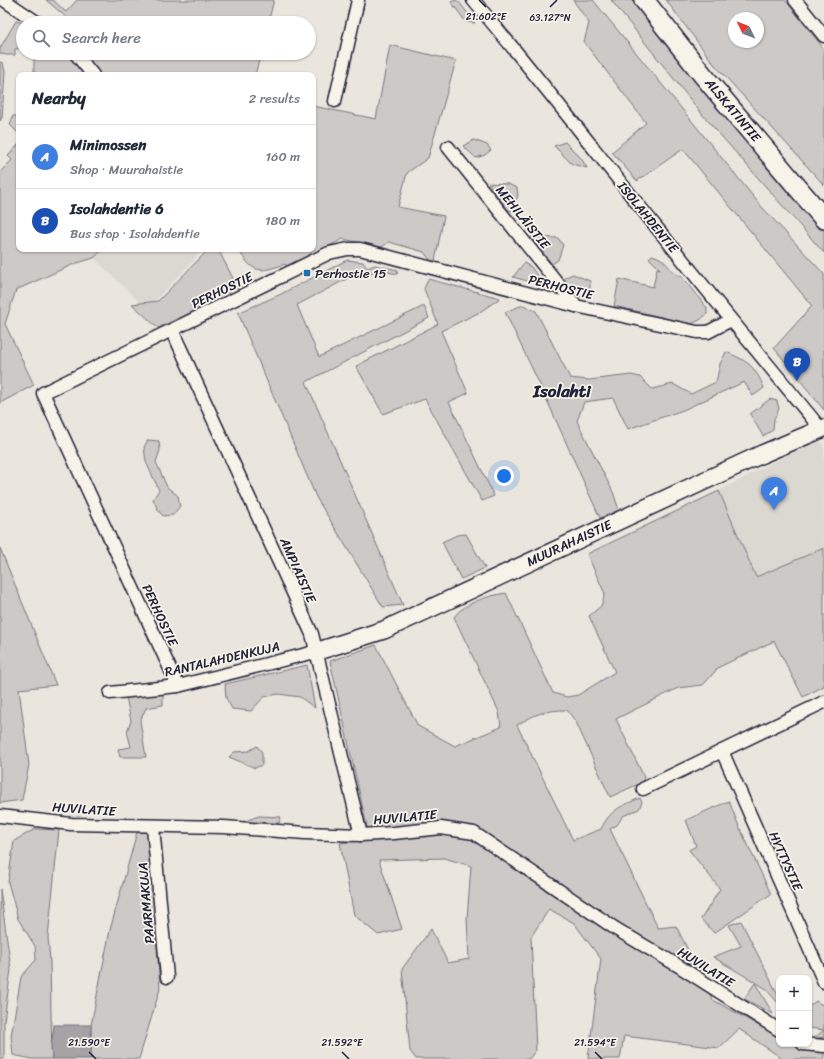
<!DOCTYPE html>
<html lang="en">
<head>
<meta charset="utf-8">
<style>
	:root { --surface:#fff; --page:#f2f2f3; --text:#1f2937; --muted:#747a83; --line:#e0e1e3; --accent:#1f6fb2 }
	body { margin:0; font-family:Sriracha,sans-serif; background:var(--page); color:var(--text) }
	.controls { position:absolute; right:12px; bottom:12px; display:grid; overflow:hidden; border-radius:8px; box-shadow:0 1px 3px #0004 }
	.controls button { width:36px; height:36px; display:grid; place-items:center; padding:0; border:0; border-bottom:1px solid var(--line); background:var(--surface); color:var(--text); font:20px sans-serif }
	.compass { position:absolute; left:728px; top:12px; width:36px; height:36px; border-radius:50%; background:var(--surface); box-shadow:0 1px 3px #0004; rotate:313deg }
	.you { position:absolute; left:504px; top:476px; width:14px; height:14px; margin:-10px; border:3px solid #fff; border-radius:50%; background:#1a73e8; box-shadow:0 0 0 6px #1a73e833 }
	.badge { display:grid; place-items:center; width:26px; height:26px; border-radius:50%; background:var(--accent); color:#fff; font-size:13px; font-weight:700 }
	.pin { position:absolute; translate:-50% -33px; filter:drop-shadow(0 1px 2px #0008) }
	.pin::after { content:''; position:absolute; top:21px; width:14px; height:12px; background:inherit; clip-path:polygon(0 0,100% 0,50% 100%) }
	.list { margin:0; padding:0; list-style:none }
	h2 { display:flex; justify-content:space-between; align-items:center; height:52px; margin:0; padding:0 16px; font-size:17px }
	h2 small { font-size:13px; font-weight:400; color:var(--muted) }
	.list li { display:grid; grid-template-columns:26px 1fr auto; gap:12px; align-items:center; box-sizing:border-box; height:64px; padding:0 16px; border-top:1px solid var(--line) }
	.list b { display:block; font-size:15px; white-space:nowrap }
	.list p { margin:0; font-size:13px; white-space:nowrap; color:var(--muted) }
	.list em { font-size:13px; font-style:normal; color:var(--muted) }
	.icon { flex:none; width:22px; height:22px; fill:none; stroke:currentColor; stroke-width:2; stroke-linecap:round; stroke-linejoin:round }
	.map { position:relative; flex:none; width:824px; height:1059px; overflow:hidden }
	.search { position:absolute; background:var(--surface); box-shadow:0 1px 3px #0004; left:16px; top:16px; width:300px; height:44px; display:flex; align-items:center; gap:10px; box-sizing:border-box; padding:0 14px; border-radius:22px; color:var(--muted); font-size:15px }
	.panel { position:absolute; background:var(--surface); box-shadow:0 1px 3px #0004; left:16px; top:72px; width:300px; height:180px; border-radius:8px }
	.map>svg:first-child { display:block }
	.built { fill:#dbd8d2 }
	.green { fill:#cdc9c6; stroke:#787680; fill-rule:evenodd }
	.water { fill:#a6a3a6; stroke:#716f7b }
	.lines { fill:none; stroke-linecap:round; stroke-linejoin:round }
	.street-casing { stroke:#22223b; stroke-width:15 }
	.secondary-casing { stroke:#22223b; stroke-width:20 }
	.primary-casing { stroke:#22223b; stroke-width:22 }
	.street { stroke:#f7f3e8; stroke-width:12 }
	.secondary { stroke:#f7f3e8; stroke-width:17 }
	.primary { stroke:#f7f3e8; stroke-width:19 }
	.ticks { fill:none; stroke:#22223b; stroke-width:1.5 }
	.poi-dot { fill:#1f6fb2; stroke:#f7f3e8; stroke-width:1.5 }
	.labels { text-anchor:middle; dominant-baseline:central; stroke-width:3.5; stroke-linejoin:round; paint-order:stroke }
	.street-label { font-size:13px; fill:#22223b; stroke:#f7f3e8 }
	.poi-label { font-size:13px; fill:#22223b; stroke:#f7f3e8; text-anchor:start }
	.district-label { font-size:17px; font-weight:bold; fill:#22223b; stroke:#f7f3e8 }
	.ticks-label { font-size:10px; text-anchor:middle; fill:#22223b; stroke:#f7f3e8; stroke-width:3.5; stroke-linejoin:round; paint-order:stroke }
</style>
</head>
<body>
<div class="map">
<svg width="824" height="1059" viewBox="0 0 824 1059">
	<rect width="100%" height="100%" fill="#eae6de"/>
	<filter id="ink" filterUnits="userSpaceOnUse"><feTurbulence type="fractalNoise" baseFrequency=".025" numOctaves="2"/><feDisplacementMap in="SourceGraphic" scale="8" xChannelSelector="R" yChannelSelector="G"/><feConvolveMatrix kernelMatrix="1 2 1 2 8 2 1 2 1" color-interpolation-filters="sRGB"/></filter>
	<g filter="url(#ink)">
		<g class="built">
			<polygon points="103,249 204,249 147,309 94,258"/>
			<polygon points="818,438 824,447 824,548 756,578 719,491"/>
		</g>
		<g class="green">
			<polygon points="46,0 53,0 66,12 77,0 274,0 268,23 55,23 66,17"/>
			<polygon points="456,0 459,2 475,23 466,22 451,2"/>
			<polygon points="573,0 593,0 761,206 824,274 824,410 774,348 812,306 683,149 637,181 612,152 646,123 584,42 589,23"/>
			<polygon points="611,0 632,0 715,102 824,228 824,253 701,113"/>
			<path d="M666,0H785L824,49V185L714,64ZM734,18H758V42H734Z"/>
			<polygon points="16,21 23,23 23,48 15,49 15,55 6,55 0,53 0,48"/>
			<path d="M390,45L456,61L428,158L407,173L398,207L444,216L435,261L430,260L424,252L389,242L382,247L343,239L287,267L285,264C259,273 253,274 238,249H313V106L376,119Z"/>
			<polygon points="34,53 65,53 72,57 81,53 261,53 255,75 34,75"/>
			<polygon points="0,62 3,63 5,72 2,118 0,121"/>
			<polygon points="13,116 19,116 19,134 10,125"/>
			<polygon points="474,140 487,145 491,150 485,155 476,158 463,146"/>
			<polygon points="565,142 581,158 587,168 572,164 554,146"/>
			<polygon points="19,144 19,249 103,249 94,258 74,264 16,290 5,324 34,385 0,403 0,172 12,160 8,156"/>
			<polygon points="488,183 508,184 517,188 518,195 513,211 508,210"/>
			<polygon points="531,237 558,238 563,245 558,260 552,264"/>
			<polygon points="207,249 218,249 238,288 236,291 158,328 132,304 158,301 206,252"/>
			<path d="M652,255C669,259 668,273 681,276L707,308V314L700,320L691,324L614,306L619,279L653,287L657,268L660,269L649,258Z"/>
			<polygon points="347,260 363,262 367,268 375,265 398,270 397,274 378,270 361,276 358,273 297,305 319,357 424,306 429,318 306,382 403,605 383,607 316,497 238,313 279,295"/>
			<polygon points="524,263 531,267 545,286 513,277"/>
			<polygon points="573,274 590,281 590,288 584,297 577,296 571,289 564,278"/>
			<polygon points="428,279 500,298 480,312 441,331 468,393 449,402 494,496 482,501 425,399 383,414 356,366 438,324 424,289"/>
			<path d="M523,305L536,311L570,378L589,380L631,375L640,377L652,389L673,384L691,394L716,382L720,364L726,352C748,361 755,366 764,388L753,396L744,382L683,410L628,429L613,398L584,402L577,421L613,492L619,510L600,518L541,387L505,312Z"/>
			<polygon points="770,399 777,401 779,409 774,419 773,430 763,436 750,414"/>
			<polygon points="148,440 159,441 160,450 156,462 167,487 178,496 180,506 173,515 163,516 158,510 153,499 159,490 146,462 144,447"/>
			<path d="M719,491L756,577L824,548V686L803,697L774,641L719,667L703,685L678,688L616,719L644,777L643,782L610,797L576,722L567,710C545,710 535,714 517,725L573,840L601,829C610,810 621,806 640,798L642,802L639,809L623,816L617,825L610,829L658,928L676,926L713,1000L779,1037V1044H793L802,1049H824V1059H780V1057L739,1029L719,1048L624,1036L620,1059H588L601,959L574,923L549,909L531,937L536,1050L529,1059H416L410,1051L402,969L431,929L448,963L469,959L467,919L471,866L444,858L379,860L402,929L378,935L354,915L340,843L370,840L330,661L376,645L418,726L455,746L501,727L499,712L454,617C465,602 488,596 506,593L553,693L567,697L578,695L615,672L589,616L601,606L605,594L587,554Z"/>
			<polygon points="466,534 485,568 461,579 442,542 457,535"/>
			<polygon points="0,548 56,685 19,689 29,765 22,800 0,803"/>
			<polygon points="307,665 315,708 300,697 278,694 264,697 251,711 232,709 226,698 225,684"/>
			<polygon points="163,694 163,705 146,708 140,721 146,757 120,757 118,749 131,747 127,731 131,721 126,697"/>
			<polygon points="257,746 262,752 262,765 255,768 229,757 234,752 249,751"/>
			<polygon points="729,801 738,824 771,894 714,933 701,919 720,889 689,850 696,846 686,820"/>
			<polygon points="259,816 281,817 279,823 242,822"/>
			<polygon points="35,829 59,830 48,937 50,962 52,1059 32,1059 13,1055 11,1036 21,977 36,960 35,946 18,919 8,882 14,841"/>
			<polygon points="137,832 149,833 160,989 139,1059 91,1059 91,1025 110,930"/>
			<polygon points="0,889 11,969 4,1021 4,1059 0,1059"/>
			<polygon points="741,921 779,997 779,1004 765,988 713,957 741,946 729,925"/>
			<polygon points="755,983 773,1014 744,999"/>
			<polygon points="816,1001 824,1006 824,1037 813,1039 824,1030 809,1028 809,1006"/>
		</g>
		<polygon class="water" points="54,1025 91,1025 91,1059 52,1059 51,1046"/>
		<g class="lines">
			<defs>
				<g id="street">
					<polyline points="4,0 38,23"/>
					<path d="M473,0C536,74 596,152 657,228C711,296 766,362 821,429"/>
					<polyline points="795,0 824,36"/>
					<polyline points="75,53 93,75"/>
					<polyline points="335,101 358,0"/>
					<polyline points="448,147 576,306"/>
					<polyline points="172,330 312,634 361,835"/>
					<polyline points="178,686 43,393 329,253 348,249 360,249 576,306 697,332 708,332 731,320"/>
					<polyline points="110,693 178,686 315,652"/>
					<polyline points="824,702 722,751 824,982"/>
					<polyline points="643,789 722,751"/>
					<polyline points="0,816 71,824 224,827 305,833 361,835 394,833 441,828 474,833 616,929 677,965 779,1030"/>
					<polyline points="153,827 167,977"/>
					<polyline points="803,1044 824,1046"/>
				</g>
				<polyline id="secondary" points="315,652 384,630 762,454 824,428"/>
				<polyline id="primary" points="644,0 702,74 824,219"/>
			</defs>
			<use href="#street" class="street-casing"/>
			<use href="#secondary" class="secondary-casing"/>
			<use href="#primary" class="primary-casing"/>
			<use href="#street" class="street"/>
			<use href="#secondary" class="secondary"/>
			<use href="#primary" class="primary"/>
		</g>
	</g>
	<path class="ticks" d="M479,0L486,7M550,7L557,0M89,1052L96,1059M342,1052L349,1059M595,1052L602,1059"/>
	<rect class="poi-dot" x="303" y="269" width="8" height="8" rx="2"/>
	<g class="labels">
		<g class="street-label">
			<text transform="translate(733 110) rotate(50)">ALSKATINTIE</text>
			<text transform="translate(523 217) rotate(51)">MEHILÄISTIE</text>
			<text transform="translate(648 217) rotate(51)">ISOLAHDENTIE</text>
			<text transform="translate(561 287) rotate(14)">PERHOSTIE</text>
			<text transform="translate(222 290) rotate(-26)">PERHOSTIE</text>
			<text transform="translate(569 543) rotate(-25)">MUURAHAISTIE</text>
			<text transform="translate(298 570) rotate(66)">AMPIAISTIE</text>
			<text transform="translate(160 615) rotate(65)">PERHOSTIE</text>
			<text transform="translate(222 659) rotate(-13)">RANTALAHDENKUJA</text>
			<text transform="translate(84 809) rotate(4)">HUVILATIE</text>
			<text transform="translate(405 817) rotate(-5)">HUVILATIE</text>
			<text transform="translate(786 861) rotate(66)">HYTTYSTIE</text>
			<text transform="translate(146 903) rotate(-95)">PAARMAKUJA</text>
			<text transform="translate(706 967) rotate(32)">HUVILATIE</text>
		</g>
		<g class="poi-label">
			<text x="315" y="273">Perhostie 15</text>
		</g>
		<g class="district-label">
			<text x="562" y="391">Isolahti</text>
		</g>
	</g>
	<g class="ticks-label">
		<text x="486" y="20">21.602°E</text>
		<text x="550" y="21">63.127°N</text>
		<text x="89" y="1046">21.590°E</text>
		<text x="342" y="1046">21.592°E</text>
		<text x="595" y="1046">21.594°E</text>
	</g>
</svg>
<div class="controls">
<button>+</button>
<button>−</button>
</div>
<svg class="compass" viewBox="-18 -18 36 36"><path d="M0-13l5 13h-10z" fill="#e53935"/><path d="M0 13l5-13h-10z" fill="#747a83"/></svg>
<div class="you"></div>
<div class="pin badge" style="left:774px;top:510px;background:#3f7fe0">A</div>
<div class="pin badge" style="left:797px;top:381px;background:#1a4fb4">B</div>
<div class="search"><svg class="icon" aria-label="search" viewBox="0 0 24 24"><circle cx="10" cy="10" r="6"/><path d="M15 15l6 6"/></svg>Search here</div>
<section class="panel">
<h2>Nearby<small>2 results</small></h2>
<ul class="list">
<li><span class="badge" style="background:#3f7fe0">A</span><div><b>Minimossen</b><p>Shop · Muurahaistie</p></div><em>160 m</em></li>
<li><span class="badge" style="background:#1a4fb4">B</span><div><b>Isolahdentie 6</b><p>Bus stop · Isolahdentie</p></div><em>180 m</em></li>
</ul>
</section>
</div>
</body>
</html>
